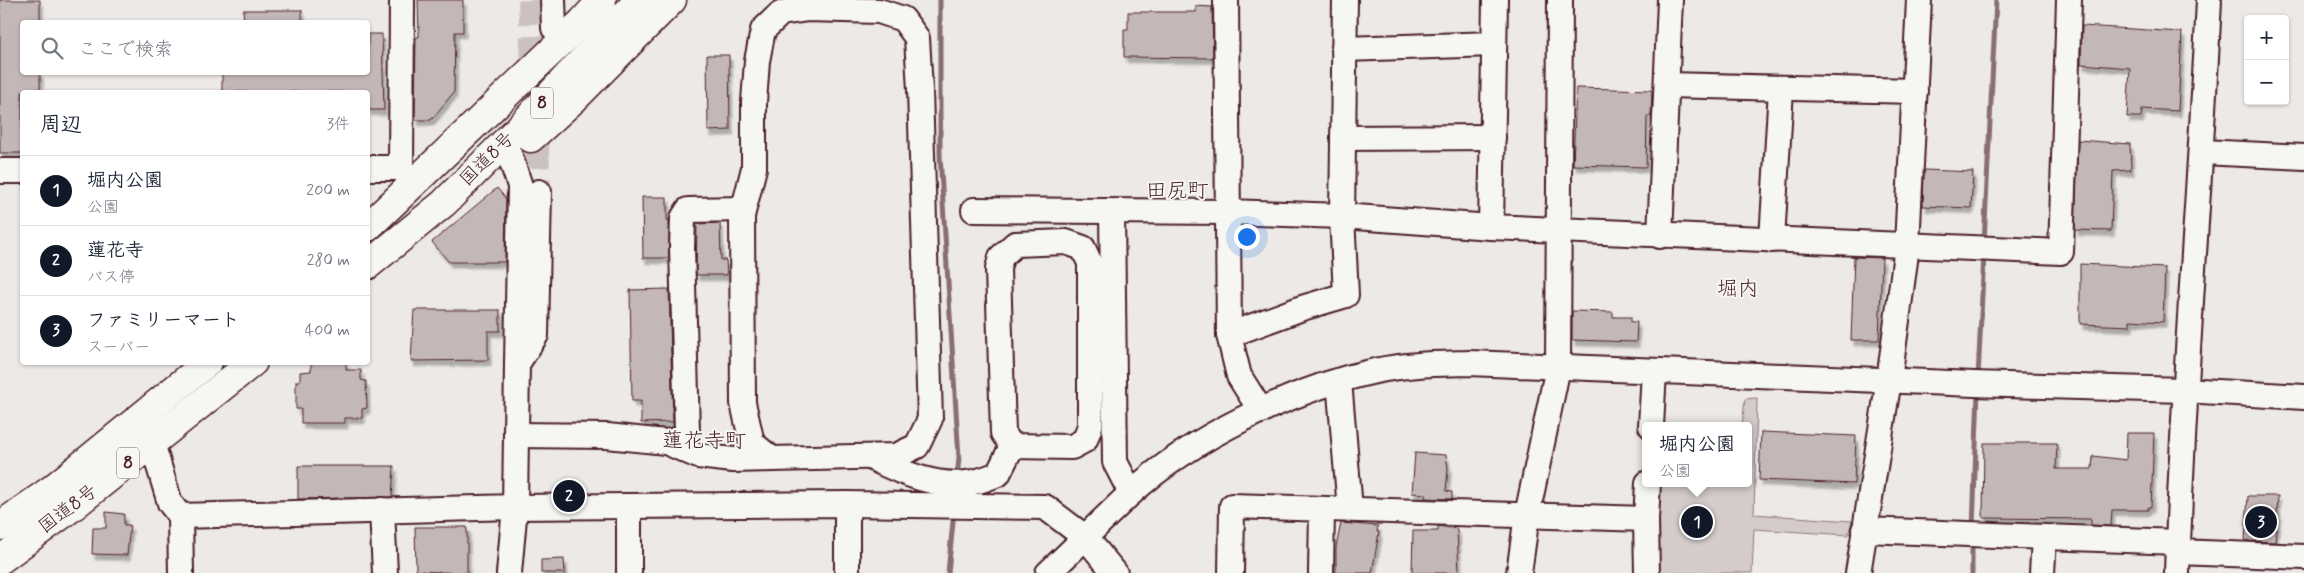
<!DOCTYPE html>
<html lang="ja">
<head>
<meta charset="utf-8">
<style>
	:root { --surface:#fff; --page:#f2f2f3; --text:#1f2937; --muted:#747a83; --line:#e0e1e3; --accent:#111827 }
	body { margin:0; font-family:Mynerve,"Klee One",sans-serif; background:var(--page); color:var(--text) }
	.controls { position:absolute; right:15px; top:15px; display:grid; overflow:hidden; border-radius:5px; box-shadow:0 1px 4px #0004 }
	.controls button { width:45px; height:45px; display:grid; place-items:center; padding:0; border:0; border-bottom:1px solid var(--line); background:var(--surface); color:var(--text); font:25px sans-serif }
	.you { position:absolute; left:1246px; top:236px; width:18px; height:18px; margin:-12px; border:4px solid #fff; border-radius:50%; background:#1a73e8; box-shadow:0 0 0 8px #1a73e833 }
	.badge { display:grid; place-items:center; width:32px; height:32px; border-radius:50%; background:var(--accent); color:#fff; font-size:16px; font-weight:700 }
	.pin { position:absolute; translate:-50% -50%; border:2px solid #fff; box-shadow:0 1px 5px #0006 }
	.popup { position:absolute; left:1642px; top:422px; width:110px; height:65px; box-sizing:border-box; display:grid; place-content:center; border-radius:5px; background:var(--surface); filter:drop-shadow(0 1px 4px #0005); font-size:16px; white-space:nowrap; color:var(--muted) }
	.popup b { font-size:19px; color:var(--text) }
	.popup::after { content:''; position:absolute; left:50%; top:100%; margin-left:-10px; border:10px solid transparent; border-top-color:var(--surface) }
	.list { margin:0; padding:0; list-style:none }
	h2 { display:flex; justify-content:space-between; align-items:center; height:65px; margin:0; padding:0 20px; font-size:21px }
	h2 small { font-size:16px; font-weight:400; color:var(--muted) }
	.list li { display:grid; grid-template-columns:32px 1fr auto; gap:15px; align-items:center; box-sizing:border-box; height:70px; padding:0 20px; border-top:1px solid var(--line) }
	.list b { display:block; font-size:19px; white-space:nowrap }
	.list p { margin:0; font-size:16px; white-space:nowrap; color:var(--muted) }
	.list em { font-size:16px; font-style:normal; color:var(--muted) }
	.icon { flex:none; width:28px; height:28px; fill:none; stroke:currentColor; stroke-width:2; stroke-linecap:round; stroke-linejoin:round }
	.map { position:relative; flex:none; width:2304px; height:573px; overflow:hidden }
	.search { position:absolute; background:var(--surface); box-shadow:0 1px 4px #0004; left:20px; top:20px; width:350px; height:55px; display:flex; align-items:center; gap:12px; box-sizing:border-box; padding:0 18px; border-radius:5px; color:var(--muted); font-size:19px }
	.panel { position:absolute; background:var(--surface); box-shadow:0 1px 4px #0004; left:20px; top:90px; width:350px; height:275px; border-radius:5px }
	.map>svg:first-child { display:block }
	.green { fill:#d4cbca; stroke:#8f757a }
	.lines { fill:none; stroke-linecap:round; stroke-linejoin:round }
	.stream { stroke:#886e73; stroke-width:5 }
	.building { fill:#c4b7b7; stroke:#4a1f2b; filter:url(#shadow) }
	.minor-tunnel { stroke:#ccc1c1; stroke-width:24; stroke-dasharray:24 12; stroke-linecap:butt }
	.minor-casing { stroke:#4a1f2b; stroke-width:28 }
	.highway-casing { stroke:#4a1f2b; stroke-width:31 }
	.minor { stroke:#f6f6f2; stroke-width:24 }
	.highway { stroke:#f6f6f2; stroke-width:28 }
	.labels { text-anchor:middle; dominant-baseline:central; stroke-width:4; stroke-linejoin:round; paint-order:stroke }
	.shield { fill:#f6f6f2; stroke:#7e6067; stroke-width:1 }
	.shield-label { font-size:18px; font-weight:bold; fill:#4a1f2b }
	.street-label { font-size:19px; fill:#4a1f2b; stroke:#f6f6f2 }
	.quarter-label { font-size:21px; fill:#4a1f2b; stroke:#f6f6f2 }
</style>
</head>
<body>
<div class="map">
<svg width="2304" height="573" viewBox="0 0 2304 573">
	<defs>
		<filter id="shadow"><feDropShadow dx="3" dy="5.5" stdDeviation="1" flood-color="#0004"/></filter>
	</defs>
	<rect width="100%" height="100%" fill="#ece9e6"/>
	<filter id="ink" filterUnits="userSpaceOnUse"><feTurbulence type="fractalNoise" baseFrequency=".02" numOctaves="2"/><feDisplacementMap in="SourceGraphic" scale="10" xChannelSelector="R" yChannelSelector="G"/><feConvolveMatrix kernelMatrix="1 2 1 2 8 2 1 2 1" color-interpolation-filters="sRGB"/></filter>
	<g filter="url(#ink)">
		<polygon class="green" points="1757,398 1754,514 1852,521 1848,535 1754,529 1752,573 1654,573 1656,483 1748,483 1748,426 1742,426 1745,399"/>
		<g class="lines">
			<g class="stream">
				<polyline points="940,0 940,155 959,458 957,478"/>
				<polyline points="1984,243 1996,0"/>
				<polyline points="1978,378 1984,254"/>
				<polyline points="1973,528 1978,391"/>
				<polyline points="948,573 954,511"/>
				<polyline points="1972,573 1972,541"/>
			</g>
		</g>
		<g class="building">
			<polygon points="0,0 40,0 40,22 22,22 22,72 40,72 40,92 22,92 22,153 0,153"/>
			<polygon points="418,0 463,0 463,32 455,32 454,92 431,120 415,120 416,37 419,37"/>
			<polygon points="1196,6 1212,7 1213,58 1124,57 1124,29 1128,29 1128,12 1196,12"/>
			<polygon points="243,10 302,10 302,22 244,22"/>
			<polygon points="2082,26 2182,32 2178,111 2142,109 2141,117 2127,117 2130,68 2081,64"/>
			<polygon points="368,34 382,34 384,110 368,110 368,92 222,92 222,72 368,72"/>
			<polygon points="707,55 729,55 730,130 708,131"/>
			<polygon points="1576,88 1652,90 1651,116 1647,116 1646,167 1573,165"/>
			<polygon points="2078,140 2130,144 2131,170 2113,171 2111,231 2075,230"/>
			<polygon points="1924,170 1973,172 1971,208 1923,206"/>
			<polygon points="497,188 506,199 505,262 449,262 432,242"/>
			<polygon points="642,197 667,197 667,220 669,220 669,258 643,258"/>
			<polygon points="720,223 721,260 726,260 727,275 696,275 697,224"/>
			<polygon points="1854,257 1882,258 1879,340 1851,340"/>
			<polygon points="2080,264 2165,268 2163,322 2130,320 2130,326 2080,324"/>
			<polygon points="669,289 673,422 641,423 641,401 632,401 630,290"/>
			<polygon points="414,310 500,310 500,331 488,331 488,360 411,361"/>
			<polygon points="1572,311 1613,312 1613,317 1631,317 1631,322 1637,322 1636,342 1572,340"/>
			<polygon points="311,362 346,362 346,370 361,370 361,380 366,381 367,408 362,409 362,418 345,418 345,423 301,423 301,409 296,409 296,381 300,381 300,372 311,371"/>
			<polygon points="1761,432 1856,436 1854,484 1759,480"/>
			<polygon points="2127,433 2154,433 2151,507 2148,507 2148,510 2112,510 2111,526 2091,525 2091,519 1983,518 1984,443 2057,443 2056,469 2092,469 2093,456 2126,460"/>
			<polygon points="1415,453 1446,455 1448,469 1446,491 1452,492 1452,499 1425,498 1426,494 1412,493"/>
			<polygon points="298,466 394,466 392,497 298,499"/>
			<polygon points="2248,496 2278,496 2275,542 2245,541"/>
			<polygon points="106,512 124,514 124,525 130,525 127,555 92,554 93,528 106,528"/>
			<polygon points="1341,523 1378,526 1377,532 1379,532 1372,573 1336,573 1336,547"/>
			<polygon points="1438,526 1457,529 1459,573 1412,573 1413,531 1438,531"/>
			<polygon points="415,527 467,527 467,573 416,571"/>
			<polygon points="564,559 565,573 541,573 541,560"/>
		</g>
		<g class="lines">
			<polyline class="minor-tunnel" points="530,0 539,192"/>
			<defs>
				<g id="minor">
					<polyline points="553,0 554,28"/>
					<polyline points="1226,0 1229,335 1239,376 1261,411"/>
					<polygon points="808,9 879,11 903,19 917,38 920,90 930,419 917,446 896,456 772,459 752,443 743,403 742,216 754,168 754,102 757,61 763,30 781,13"/>
					<polyline points="1344,49 1494,44"/>
					<polyline points="1667,85 1915,91"/>
					<polyline points="1343,138 1493,137"/>
					<polyline points="2202,152 2304,157"/>
					<polyline points="510,156 520,186 517,364"/>
					<polyline points="368,168 401,168 411,179"/>
					<polyline points="401,168 402,0"/>
					<polyline points="0,171 22,171"/>
					<polyline points="974,210 1228,212 1342,216 1491,227 2061,252 2069,0"/>
					<polyline points="1112,212 1115,462 1131,493"/>
					<polyline points="1491,227 1495,0"/>
					<polyline points="1660,236 1670,0"/>
					<polyline points="1772,240 1781,89"/>
					<polygon points="1066,242 1083,248 1090,263 1090,426 1085,440 1072,447 1012,446 1003,433 998,269 1001,257 1015,244"/>
					<polyline points="1229,335 1302,308 1346,295 1342,216 1345,0"/>
					<polyline points="1339,381 1350,509"/>
					<polyline points="1651,426 1654,371"/>
					<polyline points="516,435 607,436 666,442 681,439 687,432 682,248 683,218 688,210 743,209"/>
					<polyline points="666,442 698,456 733,460 772,459"/>
					<polyline points="152,443 170,503 180,516 515,507 847,504 1045,507 1086,538 1115,573"/>
					<path d="M872,458C902,473 938,489 973,482C981,481 990,477 998,474L1012,446"/>
					<polyline points="847,504 847,573"/>
					<polyline points="382,510 385,573"/>
					<polyline points="180,516 181,573"/>
					<polyline points="1646,519 1647,573"/>
					<polyline points="1864,530 2178,542"/>
					<polyline points="2177,552 2304,557"/>
					<polyline points="509,573 515,507 517,364 536,335 539,192"/>
					<polyline points="629,573 629,506"/>
					<path d="M1048,573C1076,547 1102,520 1130,494C1192,437 1293,389 1375,371C1406,364 1438,364 1469,363L1974,384L2184,390L2304,397"/>
					<polyline points="1231,573 1232,506 1646,519 1648,483"/>
					<polyline points="1321,573 1322,509"/>
					<polyline points="1519,573 1527,515 1558,367 1560,0"/>
					<polyline points="1858,573 1889,380 1907,246 1919,0"/>
					<polyline points="2042,573 2044,538"/>
					<path d="M2177,573C2183,382 2200,191 2209,0"/>
				</g>
				<g id="highway">
					<polyline points="531,138 574,99 672,0"/>
					<polyline points="368,227 582,22 602,0"/>
					<polyline points="368,265 444,203 518,129 639,0"/>
					<polyline points="0,526 51,490 208,362"/>
					<polyline points="0,560 71,508 253,362"/>
				</g>
			</defs>
			<use href="#minor" class="minor-casing"/>
			<use href="#highway" class="highway-casing"/>
			<use href="#minor" class="minor"/>
			<use href="#highway" class="highway"/>
		</g>
	</g>
	<g class="labels">
		<g class="shield">
			<rect x="531" y="87.5" width="22" height="31" rx="4"/>
			<rect x="117" y="447.5" width="22" height="31" rx="4"/>
		</g>
		<g class="shield-label">
			<text x="542" y="103">8</text>
			<text x="128" y="463">8</text>
		</g>
		<g class="street-label">
			<text transform="translate(487 159) rotate(-45)">国道8号</text>
			<text transform="translate(68 509) rotate(-37)">国道8号</text>
		</g>
		<g class="quarter-label">
			<text x="1177" y="191">田尻町</text>
			<text x="1738" y="289">堀内</text>
			<text x="704" y="441">蓮花寺町</text>
		</g>
	</g>
</svg>
<div class="controls">
<button>+</button>
<button>−</button>
</div>
<div class="you"></div>
<div class="pin badge" style="left:1697px;top:522px">1</div>
<div class="popup"><b>堀内公園</b>公園</div>
<div class="pin badge" style="left:569px;top:496px">2</div>
<div class="pin badge" style="left:2261px;top:522px">3</div>
<div class="search"><svg class="icon" aria-label="search" viewBox="0 0 24 24"><circle cx="10" cy="10" r="6"/><path d="M15 15l6 6"/></svg>ここで検索</div>
<section class="panel">
<h2>周辺<small>3件</small></h2>
<ul class="list">
<li><span class="badge">1</span><div><b>堀内公園</b><p>公園</p></div><em>200 m</em></li>
<li><span class="badge">2</span><div><b>蓮花寺</b><p>バス停</p></div><em>280 m</em></li>
<li><span class="badge">3</span><div><b>ファミリーマート</b><p>スーパー</p></div><em>400 m</em></li>
</ul>
</section>
</div>
</body>
</html>
